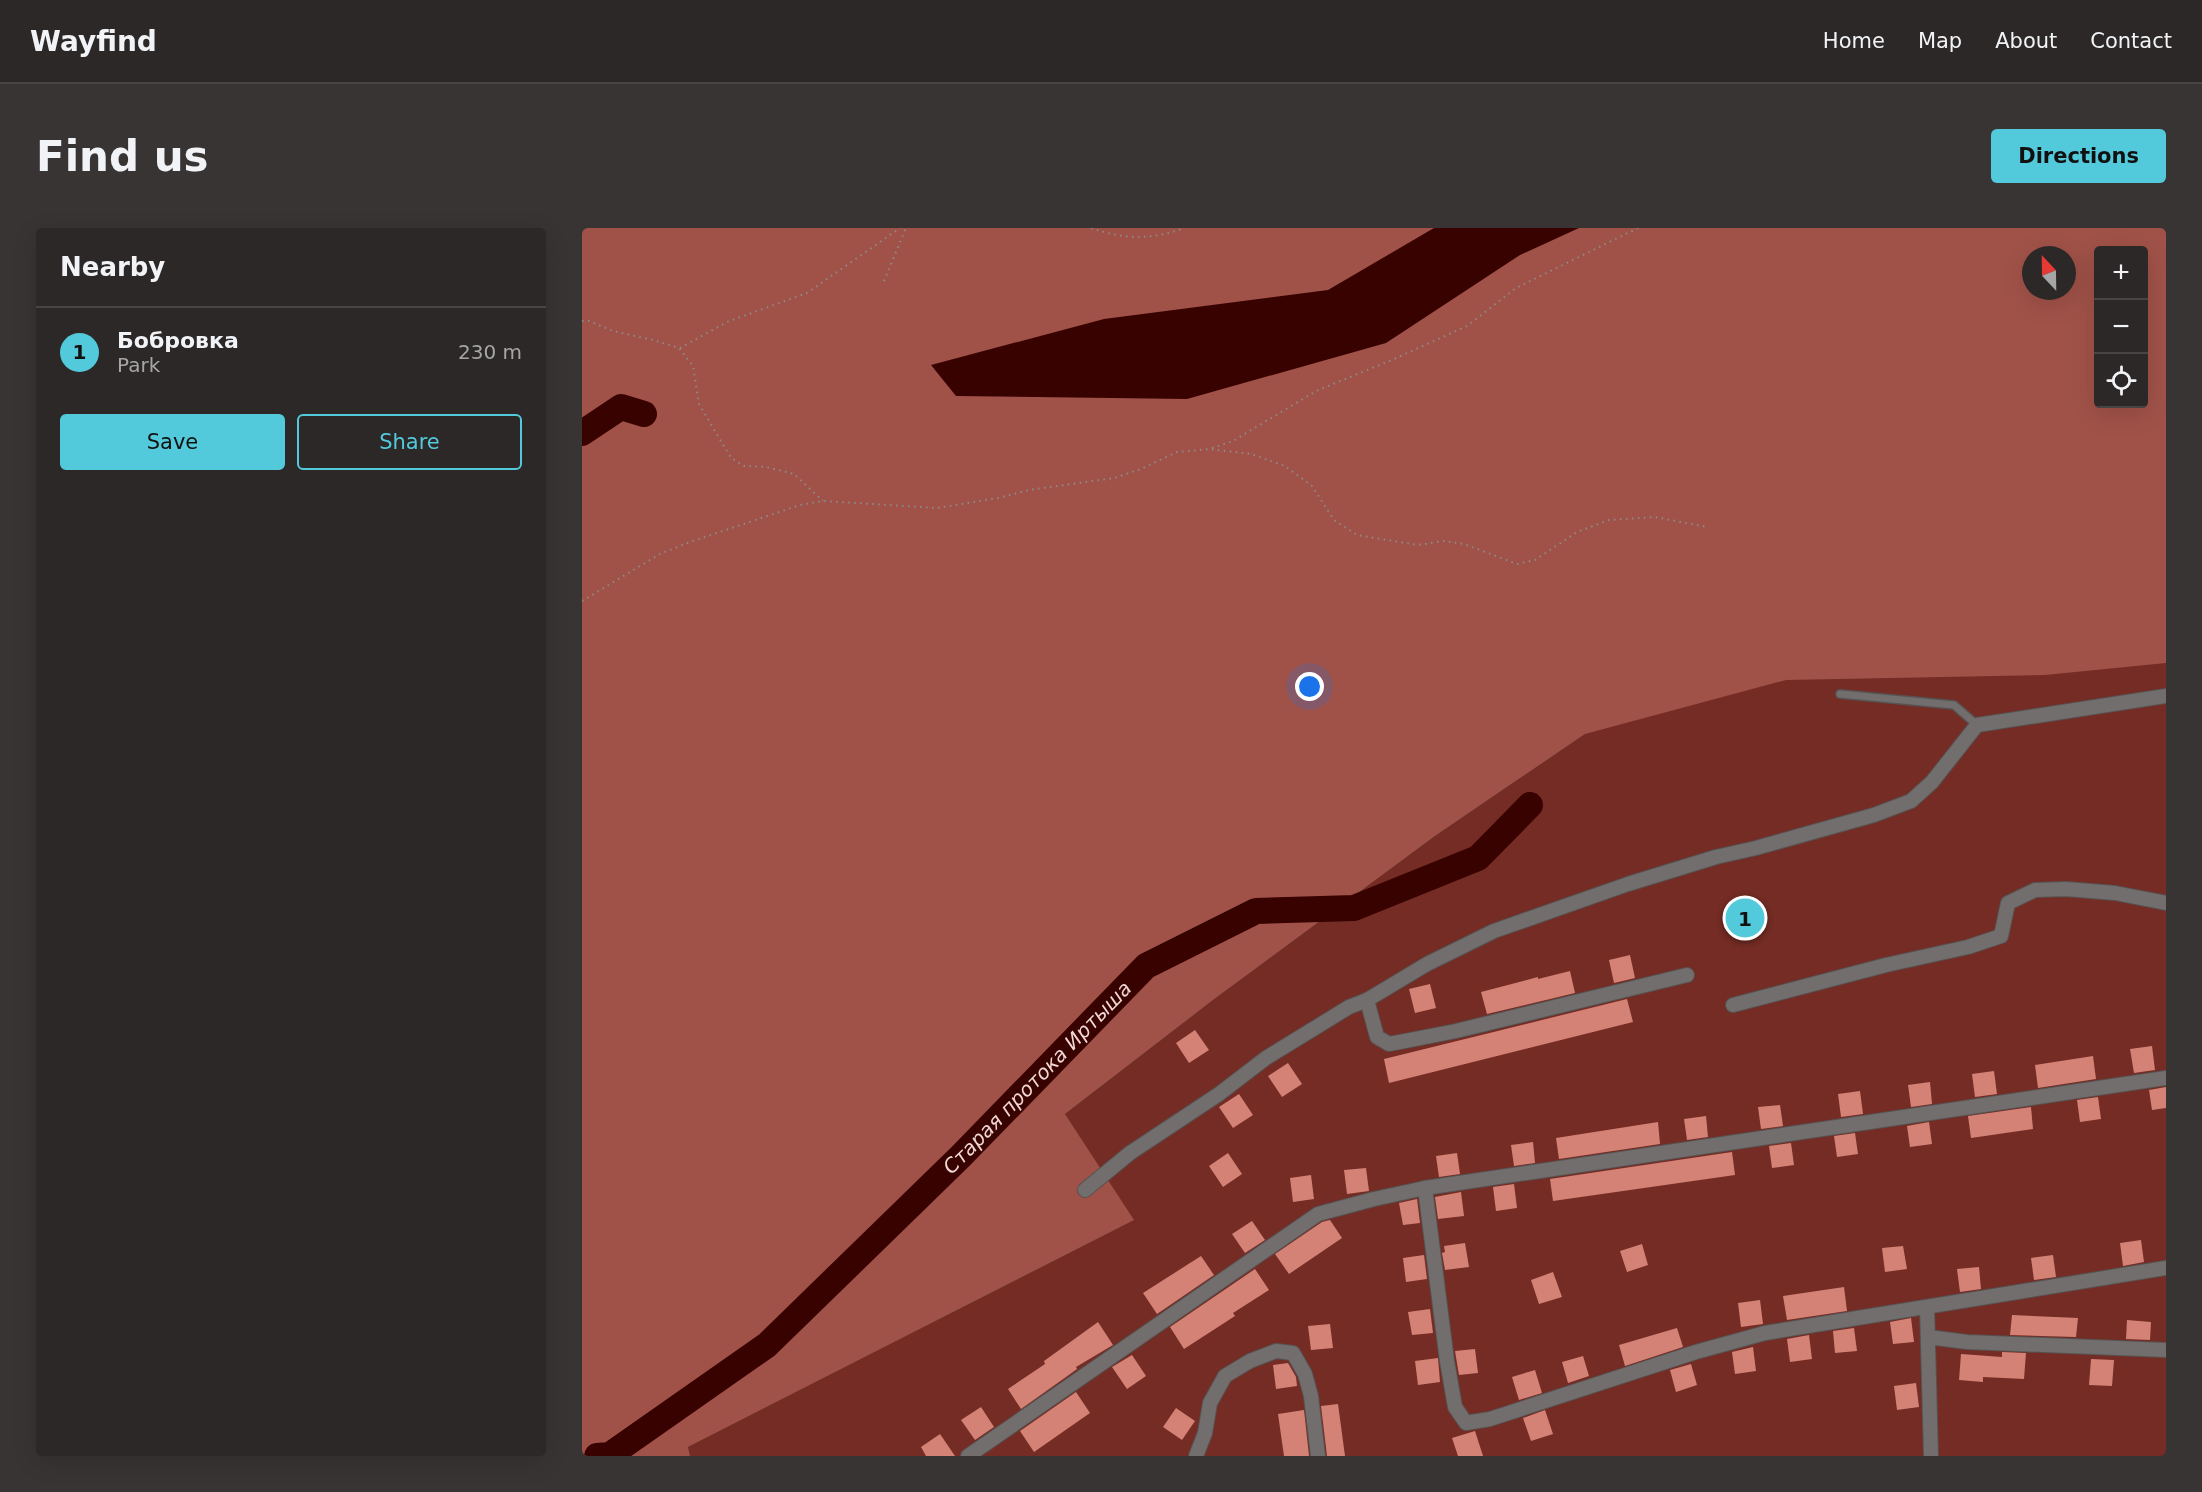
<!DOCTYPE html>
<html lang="en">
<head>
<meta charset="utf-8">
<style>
	:root { --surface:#2b2827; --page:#373433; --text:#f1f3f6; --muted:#a6a6a7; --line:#474444; --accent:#53cadc }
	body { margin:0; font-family:"DejaVu Sans",sans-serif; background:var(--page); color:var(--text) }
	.controls { position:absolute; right:18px; top:18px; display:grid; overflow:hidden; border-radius:6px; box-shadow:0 6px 24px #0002 }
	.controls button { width:54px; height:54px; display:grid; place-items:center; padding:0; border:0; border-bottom:2px solid var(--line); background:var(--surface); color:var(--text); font:30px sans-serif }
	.compass { position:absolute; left:1440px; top:18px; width:54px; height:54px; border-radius:50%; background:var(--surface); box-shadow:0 6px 24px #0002; rotate:338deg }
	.you { position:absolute; left:728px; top:459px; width:21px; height:21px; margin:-15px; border:4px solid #fff; border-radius:50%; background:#1a73e8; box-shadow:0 0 0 9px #1a73e833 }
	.badge { display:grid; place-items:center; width:39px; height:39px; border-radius:50%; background:var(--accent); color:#111; font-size:20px; font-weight:700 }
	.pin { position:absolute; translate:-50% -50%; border:3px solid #fff; box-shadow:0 2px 6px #0006 }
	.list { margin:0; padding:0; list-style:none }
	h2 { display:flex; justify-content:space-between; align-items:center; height:78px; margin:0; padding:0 24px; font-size:26px }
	h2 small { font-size:20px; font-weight:400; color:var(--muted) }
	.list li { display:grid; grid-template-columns:39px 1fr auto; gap:18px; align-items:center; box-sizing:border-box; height:90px; padding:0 24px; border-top:2px solid var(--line) }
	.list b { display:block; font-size:22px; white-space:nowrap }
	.list p { margin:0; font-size:20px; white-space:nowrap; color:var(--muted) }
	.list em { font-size:20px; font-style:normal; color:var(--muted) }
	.actions { display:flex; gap:12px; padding:18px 24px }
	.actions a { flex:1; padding:14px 0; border:2px solid var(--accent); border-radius:6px; text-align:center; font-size:21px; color:var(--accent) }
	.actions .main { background:var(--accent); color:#111 }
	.icon { flex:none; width:33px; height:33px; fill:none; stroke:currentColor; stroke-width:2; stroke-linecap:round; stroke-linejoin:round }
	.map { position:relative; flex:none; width:1584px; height:1228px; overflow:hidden; border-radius:6px }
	header { display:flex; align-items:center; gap:36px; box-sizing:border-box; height:84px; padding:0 30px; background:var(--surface); border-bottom:2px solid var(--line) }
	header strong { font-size:28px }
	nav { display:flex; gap:33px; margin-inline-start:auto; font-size:21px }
	.intro { display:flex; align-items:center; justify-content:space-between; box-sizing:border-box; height:144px; padding:0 36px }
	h1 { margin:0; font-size:42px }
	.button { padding:15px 27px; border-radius:6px; background:var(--accent); color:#111; font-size:21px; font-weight:700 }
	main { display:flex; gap:36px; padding:0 36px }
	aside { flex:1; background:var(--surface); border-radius:6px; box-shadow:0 6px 24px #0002 }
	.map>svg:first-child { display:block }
	.green { fill:#742c24 }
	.forest { fill:#a05248; fill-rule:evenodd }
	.water { fill:#380201 }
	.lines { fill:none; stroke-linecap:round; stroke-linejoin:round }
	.river { stroke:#380201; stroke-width:26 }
	.building { fill:#d58276 }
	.lane-casing { stroke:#565352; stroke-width:10 }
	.street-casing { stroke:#565352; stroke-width:16 }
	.path { stroke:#8d8a89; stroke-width:2; stroke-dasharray:1.5 4.5; stroke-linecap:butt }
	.lane { stroke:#736e6e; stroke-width:7 }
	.street { stroke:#736e6e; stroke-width:14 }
	.labels { text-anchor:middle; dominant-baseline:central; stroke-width:6; stroke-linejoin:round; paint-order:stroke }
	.water-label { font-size:20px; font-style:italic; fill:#f0d8d5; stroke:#1f1d1d }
</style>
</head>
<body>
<header>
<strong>Wayfind</strong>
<nav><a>Home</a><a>Map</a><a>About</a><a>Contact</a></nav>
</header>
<div class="intro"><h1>Find us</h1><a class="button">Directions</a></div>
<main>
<aside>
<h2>Nearby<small></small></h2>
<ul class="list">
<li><span class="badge">1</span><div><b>Бобровка</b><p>Park</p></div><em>230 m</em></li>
</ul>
<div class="actions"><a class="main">Save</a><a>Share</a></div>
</aside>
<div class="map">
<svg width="1584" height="1228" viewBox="0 0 1584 1228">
	<rect width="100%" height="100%" fill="#393534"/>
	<polygon class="green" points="1584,0 1584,1228 108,1228 106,1219 551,992 483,886 631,772 853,608 1003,506 1516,176 1562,176 1562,22"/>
	<path class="forest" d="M0,0H1584V435L1463,447L1204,452L1003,506L853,608L631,772L483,886L552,992L106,1219L108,1228H0ZM1516,22H1562V176H1516ZM1449,27H1485V63H1449Z"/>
	<polygon class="water" points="852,0 997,0 938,27 804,115 605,171 374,168 349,137 522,91 746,62"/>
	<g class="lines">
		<g class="river">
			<polyline points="0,205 39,179 62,186"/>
			<path id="s1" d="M15,1228L28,1227L185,1117L379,928L564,738L674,683L772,680L896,630L948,577"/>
		</g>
	</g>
	<g class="building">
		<polygon points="1048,727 1053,750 1032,755 1027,732"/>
		<polygon points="988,743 993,765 905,786 899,764 956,749 956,751"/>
		<polygon points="848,756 854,780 833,785 827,761"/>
		<polygon points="1045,771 1051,794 807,855 802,831"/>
		<polygon points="613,802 627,822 607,835 594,815"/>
		<polygon points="1570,818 1573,842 1552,845 1548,821"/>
		<polygon points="1511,828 1514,851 1456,860 1453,837"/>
		<polygon points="706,835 720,856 700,869 686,848"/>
		<polygon points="1412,843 1415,866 1393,869 1390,846"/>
		<polygon points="1348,854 1350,876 1329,879 1326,857"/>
		<polygon points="1584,859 1584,880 1570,882 1567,862"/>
		<polygon points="1278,863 1281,886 1259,889 1256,866"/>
		<polygon points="657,866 671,887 651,900 637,879"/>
		<polygon points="1516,869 1519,891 1498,894 1495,872"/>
		<polygon points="1198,877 1201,898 1179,901 1176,879"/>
		<polygon points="1449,879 1451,901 1389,910 1386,888"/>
		<polygon points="1124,888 1126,909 1105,912 1102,891"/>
		<polygon points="1076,894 1078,916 977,931 974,910"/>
		<polygon points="1347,894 1350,916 1328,919 1325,898"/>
		<polygon points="1273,905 1276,926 1255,929 1252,908"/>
		<polygon points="951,914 953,935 932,938 929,917"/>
		<polygon points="1209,915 1212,937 1190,940 1187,918"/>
		<polygon points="1150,924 1153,947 971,973 968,951"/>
		<polygon points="646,925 660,946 641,959 627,938"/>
		<polygon points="875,925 878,946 857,949 854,928"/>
		<polygon points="784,940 787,963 765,966 762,942"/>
		<polygon points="729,947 732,971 711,974 708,950"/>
		<polygon points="932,956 935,980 914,983 911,959"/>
		<polygon points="879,964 882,988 856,991 853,969"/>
		<polygon points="835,971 838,995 821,997 817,975"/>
		<polygon points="748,992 760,1010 707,1046 693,1026 740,994"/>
		<polygon points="670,993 683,1012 663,1025 650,1006"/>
		<polygon points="1559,1012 1562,1034 1541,1038 1538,1015"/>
		<polygon points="883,1015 887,1039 863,1042 860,1025 863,1024 862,1018"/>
		<polygon points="1060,1016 1066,1037 1045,1044 1038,1023"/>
		<polygon points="1321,1018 1325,1041 1303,1044 1300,1020"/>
		<polygon points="842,1027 845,1051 824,1054 821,1030"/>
		<polygon points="1471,1027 1474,1049 1452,1052 1449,1030"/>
		<polygon points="619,1028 632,1047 575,1086 561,1065"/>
		<polygon points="1397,1039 1399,1061 1378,1064 1375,1041"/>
		<polygon points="673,1041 687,1062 651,1085 653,1088 602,1121 588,1099"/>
		<polygon points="971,1044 980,1069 957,1076 949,1052"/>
		<polygon points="1262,1059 1265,1083 1205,1092 1201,1068"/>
		<polygon points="1178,1072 1181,1096 1159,1099 1156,1075"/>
		<polygon points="848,1081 851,1105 830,1107 826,1084"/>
		<polygon points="1430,1087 1496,1090 1494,1109 1428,1107"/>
		<polygon points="1329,1090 1332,1114 1311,1116 1308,1094"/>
		<polygon points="1545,1092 1569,1094 1568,1112 1544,1111"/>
		<polygon points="516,1094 531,1117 494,1139 495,1141 484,1149 439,1181 426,1161 463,1136 462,1133"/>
		<polygon points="748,1096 751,1120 729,1122 726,1098"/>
		<polygon points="1095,1100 1101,1119 1043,1138 1037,1117"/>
		<polygon points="1272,1100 1275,1123 1253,1125 1251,1103"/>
		<polygon points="1227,1107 1230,1131 1208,1134 1205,1111"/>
		<polygon points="1171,1119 1174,1143 1153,1146 1150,1124"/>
		<polygon points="893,1121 896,1145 877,1147 873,1123"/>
		<polygon points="1420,1124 1444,1125 1442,1151 1401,1149 1401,1154 1377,1152 1379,1126 1420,1129"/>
		<polygon points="550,1127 564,1148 545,1161 530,1139"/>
		<polygon points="1001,1128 1007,1148 986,1155 980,1134"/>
		<polygon points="856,1130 858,1154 836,1157 833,1133"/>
		<polygon points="1509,1131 1532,1132 1530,1158 1507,1157"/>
		<polygon points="706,1135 714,1149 715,1158 694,1161 691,1137"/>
		<polygon points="1109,1136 1115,1157 1094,1164 1088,1142"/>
		<polygon points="953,1142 960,1165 937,1172 930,1149"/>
		<polygon points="1334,1155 1337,1179 1315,1182 1312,1158"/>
		<polygon points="494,1164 508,1185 452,1224 438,1203"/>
		<polygon points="756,1176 763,1228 745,1228 739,1178"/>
		<polygon points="399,1179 412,1199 393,1212 379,1192"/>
		<polygon points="594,1180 613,1193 600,1212 581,1199"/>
		<polygon points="722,1182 727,1228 702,1228 696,1186"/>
		<polygon points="963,1182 971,1206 949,1213 941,1190"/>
		<polygon points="893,1203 901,1228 876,1228 870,1210"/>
		<polygon points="358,1206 373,1228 344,1228 339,1219"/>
	</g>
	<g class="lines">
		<defs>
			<polyline id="lane" points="1258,466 1372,477 1395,497"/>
			<g id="street">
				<polyline points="785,772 795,809 807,816 823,813 874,803 1105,747"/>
				<polyline points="1151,777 1304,737 1386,719 1419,708 1426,675 1453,662 1484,661 1533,665 1584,675"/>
				<polyline points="843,960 865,1133 873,1179 884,1195 908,1191 1114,1124 1183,1105 1584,1040"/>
				<polyline points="503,962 548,925 637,866 684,830 767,779 785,772 845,736 912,703 1046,656 1134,629 1174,620 1292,587 1329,573 1350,554 1395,497 1584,468"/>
				<polyline points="1345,1079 1349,1228"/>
				<polyline points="1346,1109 1385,1114 1584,1122"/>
				<polyline points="386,1228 736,986 792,971 843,960 1584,850"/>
				<polyline points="614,1228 623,1205 628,1175 643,1148 668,1133 694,1123 711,1125 723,1146 729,1168 736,1228"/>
			</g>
		</defs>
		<use href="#lane" class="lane-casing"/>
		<use href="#street" class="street-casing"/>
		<g class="path">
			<path d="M509,0C544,12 568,12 603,0"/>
			<polyline points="302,53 324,0"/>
			<polyline points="0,93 7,93 31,103 71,112 97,120 111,138 117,176 149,230 162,238 184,239 212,246 241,273"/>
			<polyline points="98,120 145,94 225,65 318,0"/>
			<polyline points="630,220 651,213 734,163 812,131 885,98 934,60 1056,0"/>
			<polyline points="0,373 78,326 108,314 218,277 241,273 355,280 416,270 447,262 532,250 559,241 595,224 627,221 669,226 703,238 730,258 752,292 775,307 836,317 862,313 882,316 935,336 953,332 995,304 1027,292 1073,289 1125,299"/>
		</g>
		<use href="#lane" class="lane"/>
		<use href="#street" class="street"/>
	</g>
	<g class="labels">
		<g class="water-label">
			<text stroke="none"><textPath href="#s1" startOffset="585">Старая протока Иртыша</textPath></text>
		</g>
	</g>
</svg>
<div class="controls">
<button>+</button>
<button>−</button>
<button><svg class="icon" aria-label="locate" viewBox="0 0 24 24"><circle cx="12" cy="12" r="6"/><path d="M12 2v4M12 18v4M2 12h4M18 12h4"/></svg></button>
</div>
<svg class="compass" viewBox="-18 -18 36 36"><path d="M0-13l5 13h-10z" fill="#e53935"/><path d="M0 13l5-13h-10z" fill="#a6a6a7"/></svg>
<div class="you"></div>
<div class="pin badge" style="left:1163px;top:690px">1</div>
</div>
</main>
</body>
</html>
